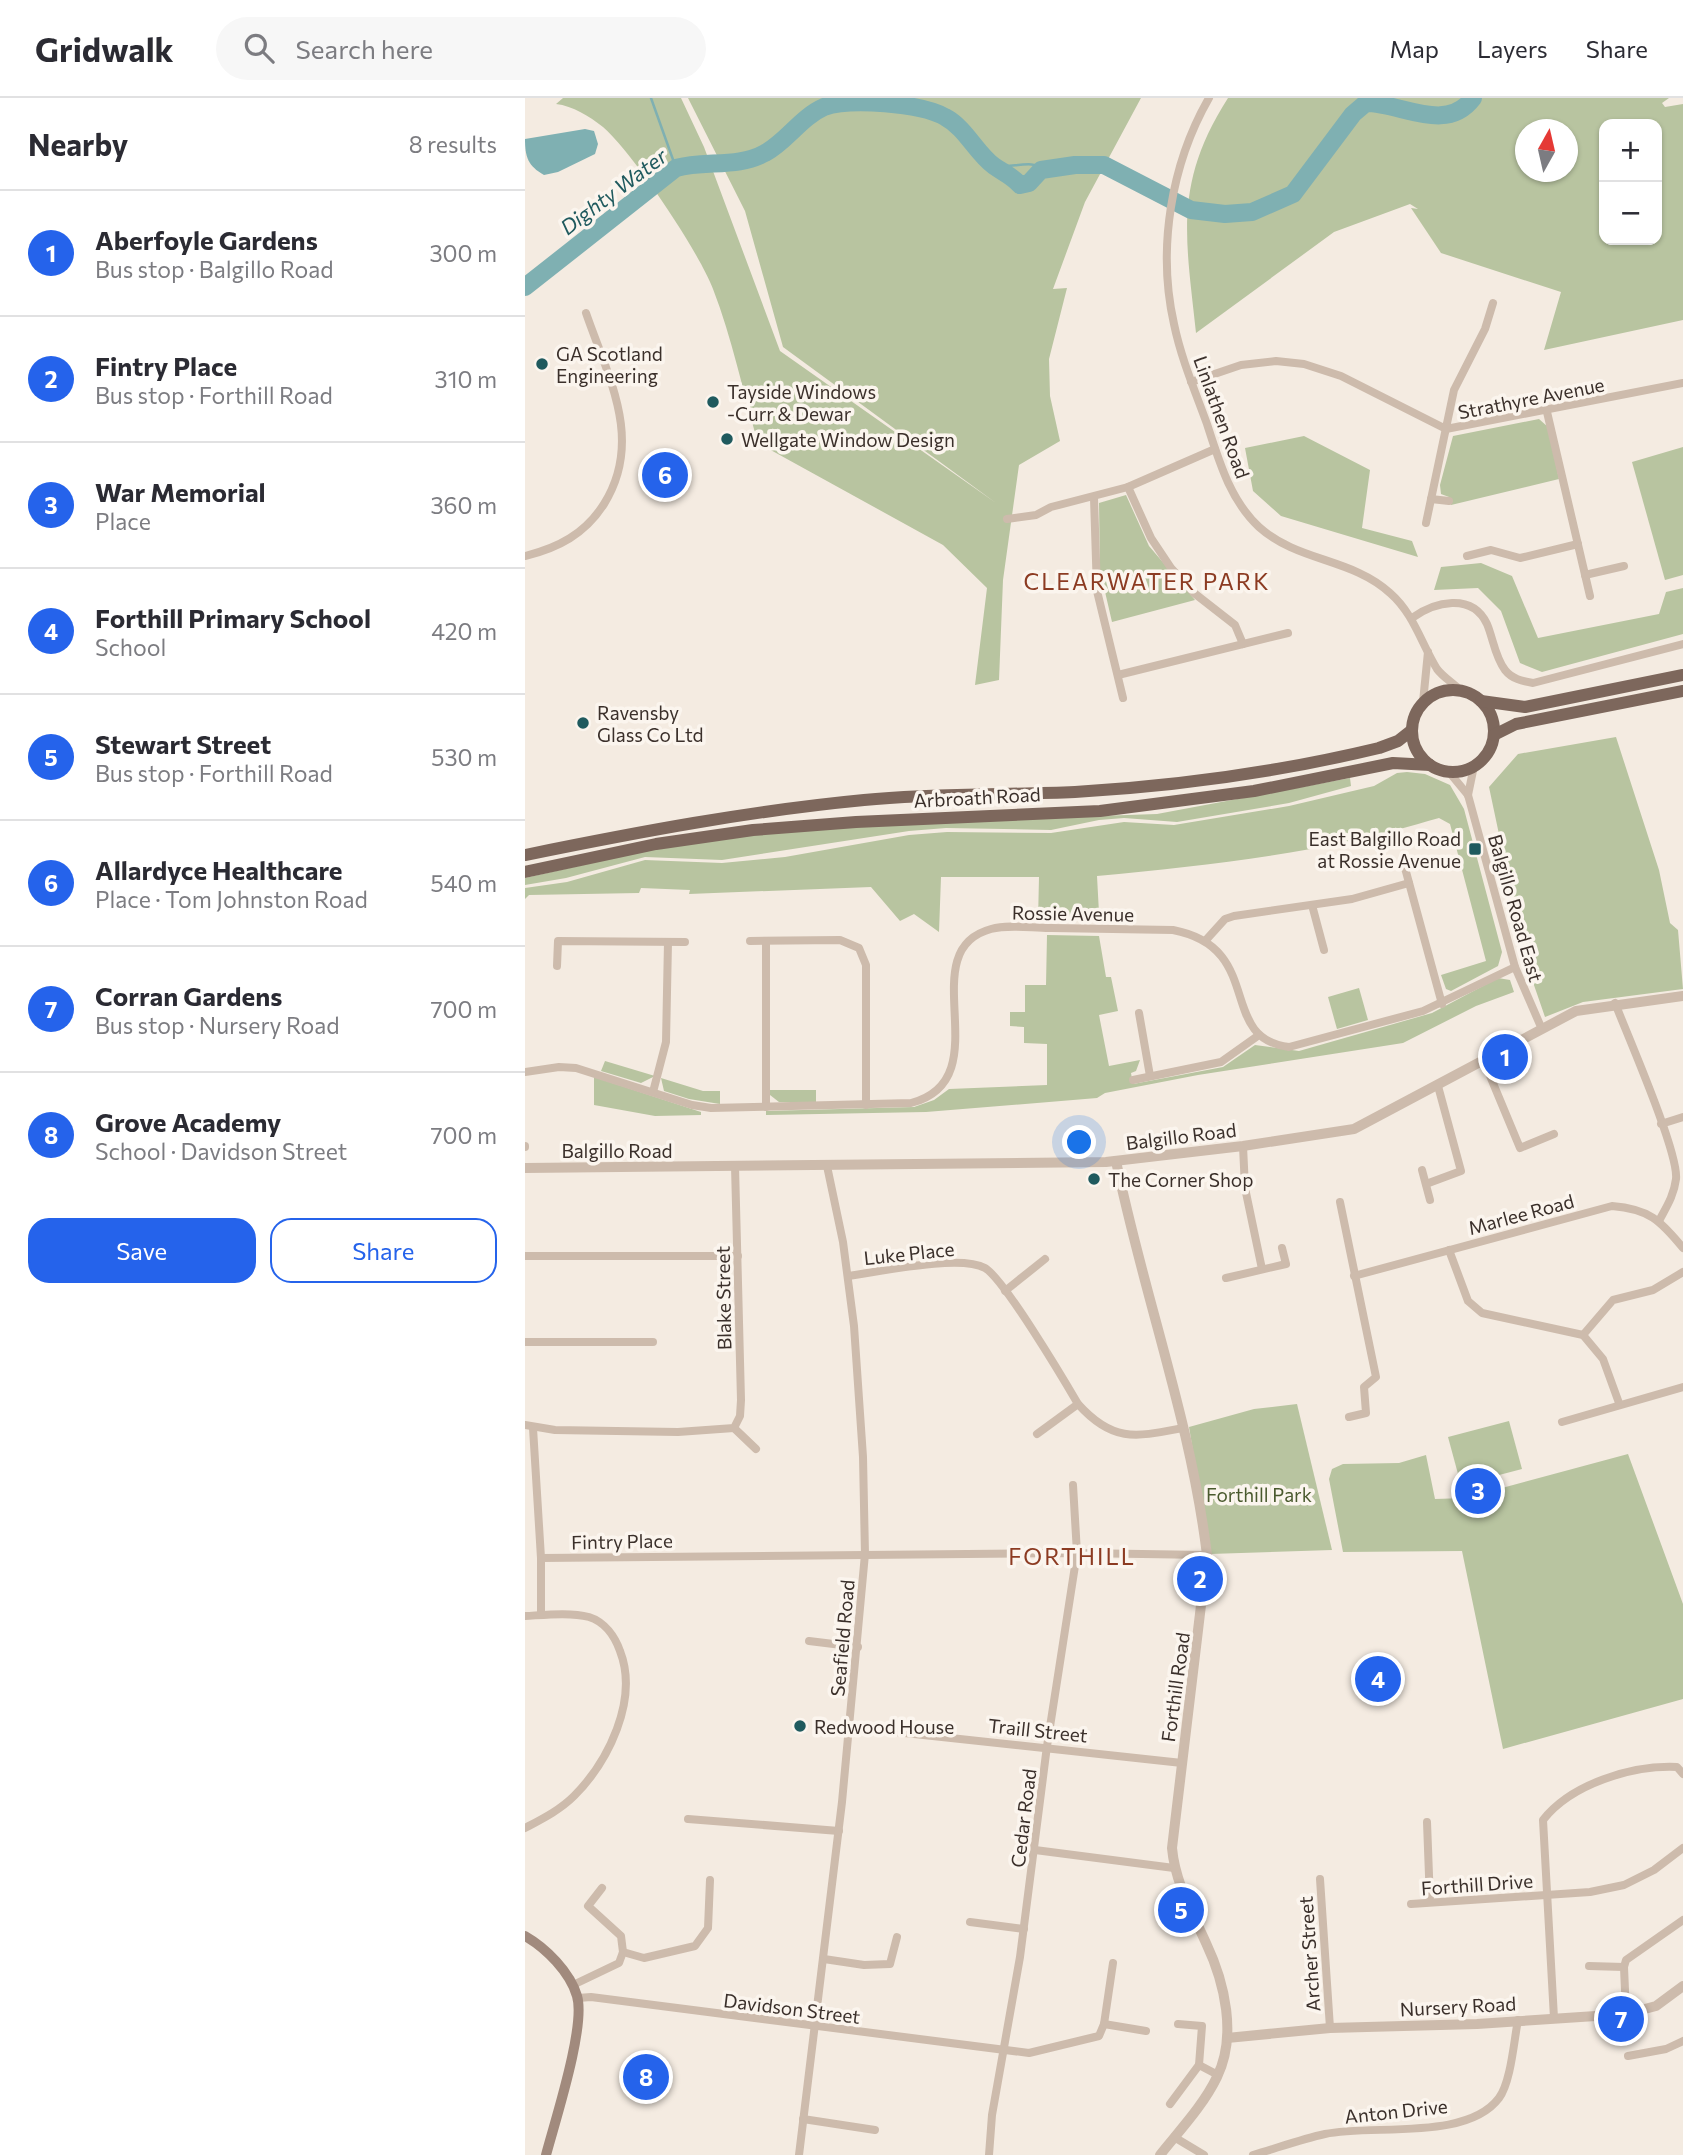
<!DOCTYPE html>
<html lang="en">
<head>
<meta charset="utf-8">
<style>
	:root { --surface:#fff; --page:#f7f7f7; --text:#2b2b33; --muted:#7c7c81; --line:#e1e1e2; --accent:#2563eb }
	body { margin:0; font-family:Commissioner,sans-serif; background:var(--page); color:var(--text) }
	.controls { position:absolute; right:21px; top:21px; display:grid; overflow:hidden; border-radius:14px; box-shadow:0 2px 5px #0004 }
	.controls button { width:63px; height:63px; display:grid; place-items:center; padding:0; border:0; border-bottom:2px solid var(--line); background:var(--surface); color:var(--text); font:35px sans-serif }
	.compass { position:absolute; left:990px; top:21px; width:63px; height:63px; border-radius:50%; background:var(--surface); box-shadow:0 2px 5px #0004; rotate:8deg }
	.you { position:absolute; left:555px; top:1045px; width:24px; height:24px; margin:-18px; border:5px solid #fff; border-radius:50%; background:#1a73e8; box-shadow:0 0 0 10px #1a73e833 }
	.badge { display:grid; place-items:center; width:46px; height:46px; border-radius:50%; background:var(--accent); color:#fff; font-size:23px; font-weight:700 }
	.pin { position:absolute; translate:-50% -50%; border:4px solid #fff; box-shadow:0 2px 7px #0006 }
	.list { margin:0; padding:0; list-style:none }
	h2 { display:flex; justify-content:space-between; align-items:center; height:91px; margin:0; padding:0 28px; font-size:30px }
	h2 small { font-size:23px; font-weight:400; color:var(--muted) }
	.list li { display:grid; grid-template-columns:46px 1fr auto; gap:21px; align-items:center; box-sizing:border-box; height:126px; padding:0 28px; border-top:2px solid var(--line) }
	.list b { display:block; font-size:26px; white-space:nowrap }
	.list p { margin:0; font-size:23px; white-space:nowrap; color:var(--muted) }
	.list em { font-size:23px; font-style:normal; color:var(--muted) }
	.actions { display:flex; gap:14px; padding:21px 28px }
	.actions a { flex:1; padding:16px 0; border:2px solid var(--accent); border-radius:21px; text-align:center; font-size:24px; color:var(--accent) }
	.actions .main { background:var(--accent); color:#fff }
	.icon { flex:none; width:38px; height:38px; fill:none; stroke:currentColor; stroke-width:2; stroke-linecap:round; stroke-linejoin:round }
	.map { position:relative; flex:none; width:1158px; height:2057px; overflow:hidden }
	header { display:flex; align-items:center; gap:42px; box-sizing:border-box; height:98px; padding:0 35px; background:var(--surface); border-bottom:2px solid var(--line) }
	header strong { font-size:33px }
	nav { display:flex; gap:38px; margin-inline-start:auto; font-size:24px }
	.search { width:490px; height:63px; background:var(--page); display:flex; align-items:center; gap:18px; box-sizing:border-box; padding:0 24px; border-radius:38px; color:var(--muted); font-size:26px }
	main { display:flex }
	aside { flex:1; background:var(--surface) }
	.map>svg:first-child { display:block }
	.green { fill:#b8c4a0; fill-rule:evenodd }
	.water { fill:#7fb0b2 }
	.lines { fill:none; stroke-linecap:round; stroke-linejoin:round }
	.stream { stroke:#7fb0b2; stroke-width:2.5 }
	.river { stroke:#7fb0b2; stroke-width:18 }
	.minor { stroke:#cdbbac; stroke-width:8 }
	.tertiary { stroke:#cdbbac; stroke-width:10 }
	.secondary { stroke:#a18a7d; stroke-width:10 }
	.primary { stroke:#7d675c; stroke-width:12 }
	.poi-dot { fill:#1f5a5e; stroke:#fbf5ee; stroke-width:2.5 }
	.labels { text-anchor:middle; dominant-baseline:central; stroke-width:7; stroke-linejoin:round; paint-order:stroke }
	.poi-label { font-size:19px; fill:#3b302b; stroke:#fbf5ee; text-anchor:start }
	.street-label { font-size:19px; fill:#3b302b; stroke:#fbf5ee }
	.park-label { font-size:19px; fill:#4a5a2e; stroke:#fbf5ee }
	.water-label { font-size:21px; font-style:italic; fill:#1f5a5e; stroke:#fbf5ee }
	.quarter-label { font-size:23px; letter-spacing:2px; fill:#8c3b22; stroke:#fbf5ee }
</style>
</head>
<body>
<header>
<strong>Gridwalk</strong>
<div class="search"><svg class="icon" aria-label="search" viewBox="0 0 24 24"><circle cx="10" cy="10" r="6"/><path d="M15 15l6 6"/></svg>Search here</div>
<nav><a>Map</a><a>Layers</a><a>Share</a></nav>
</header>
<main>
<aside>
<h2>Nearby<small>8 results</small></h2>
<ul class="list">
<li><span class="badge">1</span><div><b>Aberfoyle Gardens</b><p>Bus stop · Balgillo Road</p></div><em>300 m</em></li>
<li><span class="badge">2</span><div><b>Fintry Place</b><p>Bus stop · Forthill Road</p></div><em>310 m</em></li>
<li><span class="badge">3</span><div><b>War Memorial</b><p>Place</p></div><em>360 m</em></li>
<li><span class="badge">4</span><div><b>Forthill Primary School</b><p>School</p></div><em>420 m</em></li>
<li><span class="badge">5</span><div><b>Stewart Street</b><p>Bus stop · Forthill Road</p></div><em>530 m</em></li>
<li><span class="badge">6</span><div><b>Allardyce Healthcare</b><p>Place · Tom Johnston Road</p></div><em>540 m</em></li>
<li><span class="badge">7</span><div><b>Corran Gardens</b><p>Bus stop · Nursery Road</p></div><em>700 m</em></li>
<li><span class="badge">8</span><div><b>Grove Academy</b><p>School · Davidson Street</p></div><em>700 m</em></li>
</ul>
<div class="actions"><a class="main">Save</a><a>Share</a></div>
</aside>
<div class="map">
<svg width="1158" height="2057" viewBox="0 0 1158 2057">
	<rect width="100%" height="100%" fill="#f4ebe1"/>
	<g class="green">
		<path d="M38,0H156L179,49L255,253L471,405L258,249L220,113L163,0H616L560,104L528,191L542,190L524,261L525,298L535,343L494,367L478,482L474,582L450,587L462,490L418,447L233,345C218,294 207,240 188,191C174,154 108,55 78,29C64,18 48,8 31,6Z"/>
		<path d="M703,0H1144L1137,5L1140,9L1158,6V222L1019,252L1036,194L916,155L886,110L893,111L885,106L809,134L671,235C661,140 648,86 703,0ZM1079,26H1132V142H1079ZM1000,32H1042V74H1000Z"/>
		<polygon points="1014,321 1023,329 1034,381 926,407 924,399 916,396 915,387 928,338"/>
		<polygon points="779,338 845,372 837,430 887,443 893,459 756,418 728,393 720,350"/>
		<polygon points="1158,349 1158,477 1140,482 1107,364"/>
		<polygon points="601,397 624,448 670,502 587,524 575,472 574,405"/>
		<polygon points="956,465 987,478 1013,540 1134,516 1141,494 1158,490 1158,536 1017,574 995,565 976,513 953,490 909,492 916,469"/>
		<polygon points="1091,639 1134,772 1145,825 1153,832 1158,891 1058,904 1020,919 1001,864 964,689 993,656"/>
		<path d="M882,674L900,676L925,687L939,711L977,854L973,868L926,893L921,891L916,877L961,863L925,726L914,720C885,728 856,737 826,743C742,761 657,770 572,778L574,815H554L539,824L513,823L514,779H416L414,834L389,816L375,823L346,789L164,796L165,792L116,790L114,795L4,797L0,801V790L42,784L120,762L197,765L260,759L384,737L422,734L526,735L599,724L649,727L764,708L849,688L872,675Z"/>
		<polygon points="825,680 826,688 764,705 652,724 599,720 574,722 526,732 421,730 384,733 197,762 120,759 41,780 0,787 0,780 120,753 228,736 331,726 632,716"/>
		<polygon points="522,837 574,838 581,879 586,879 593,913 574,917 584,968 615,962 611,973 606,975 608,986 698,969 730,947 774,953 907,915 973,880 985,882 989,894 951,908 878,945 673,977 580,995 572,1000 401,1014 241,1017 241,1013 389,1009 409,1002 424,991 522,987 522,946 499,945 499,929 485,928 485,914 500,914 500,887 521,887"/>
		<polygon points="834,890 843,922 812,931 803,899"/>
		<polygon points="80,963 130,978 116,985 76,973"/>
		<polygon points="69,979 176,1014 176,1017 130,1018 69,1007"/>
		<polygon points="136,980 178,993 195,993 195,1006 164,1001 139,993"/>
		<polygon points="245,992 291,992 291,1004 254,1004 245,997"/>
		<polygon points="772,1306 807,1452 685,1456 664,1329 729,1311"/>
		<polygon points="984,1323 997,1371 936,1387 923,1339"/>
		<polygon points="1103,1356 1158,1506 1158,1601 978,1651 937,1453 818,1454 804,1381 807,1371 818,1366 874,1365 901,1357 910,1401 940,1400"/>
	</g>
	<path class="water" d="M60,31L69,33L73,46L70,56L33,74L19,77C3,68 0,59 0,41Z"/>
	<g class="lines">
		<g class="stream">
			<polyline points="126,0 151,70"/>
			<path d="M468,68C489,71 504,60 523,72"/>
		</g>
		<path class="river" d="M0,189L151,70C180,62 213,70 240,55C261,44 276,19 299,9C325,0 395,5 420,19C441,30 451,55 469,68C479,75 487,78 495,87L504,85L516,72L550,67H579L666,112L700,116L727,114L768,96L828,16L841,5C877,5 921,36 948,0"/>
		<g class="minor">
			<path d="M684,0C646,66 632,151 649,226C656,260 670,293 682,326C694,363 705,402 734,429C773,464 827,460 865,495C889,516 896,545 912,571C918,579 928,585 935,592"/>
			<polyline points="666,284 716,267 751,263 779,266 816,278 921,331 1158,285"/>
			<polyline points="1022,314 1065,498"/>
			<polyline points="603,389 626,440 646,470 669,495 710,527 718,546"/>
			<polyline points="569,400 572,493 598,600"/>
			<polyline points="906,401 924,403"/>
			<polyline points="482,421 511,417 526,409 603,389 690,351"/>
			<polyline points="901,425 929,292 960,231 968,205"/>
			<path d="M0,458C33,450 60,436 79,406C119,342 83,279 61,215"/>
			<polyline points="942,458 966,452 995,460 1053,446"/>
			<polyline points="1060,477 1099,468"/>
			<path d="M887,520C909,504 947,494 962,526C968,540 970,559 980,572C987,581 997,583 1008,585L1158,546"/>
			<polyline points="593,577 763,535"/>
			<polyline points="898,604 903,554"/>
			<polyline points="924,674 943,697 990,869 1016,929"/>
			<polyline points="943,697 949,668"/>
			<polyline points="880,770 917,906"/>
			<polyline points="787,807 799,852"/>
			<polyline points="681,842 700,821 709,818 827,801 884,785"/>
			<polyline points="225,843 315,842 334,850 341,867 341,1007"/>
			<polyline points="241,843 241,1009"/>
			<polyline points="32,868 33,843 160,844"/>
			<path d="M1090,905C1102,936 1154,1055 1151,1081C1149,1097 1142,1108 1135,1121"/>
			<polyline points="614,915 625,978"/>
			<polyline points="958,961 995,1050 1029,1036"/>
			<path d="M0,974L34,969L51,970L167,1007L186,1010L386,1005C478,981 384,853 466,831C484,826 506,830 524,830C565,831 606,831 648,832C741,850 691,940 764,949L898,913L990,869"/>
			<polyline points="608,982 696,964 734,937"/>
			<polyline points="128,994 141,944 143,844"/>
			<polyline points="1136,1026 1158,1019"/>
			<polyline points="0,1048 0,1049"/>
			<polyline points="718,1048 720,1090 737,1171"/>
			<polyline points="897,1072 905,1102"/>
			<polyline points="901,1086 936,1073 913,988"/>
			<polyline points="815,1104 851,1279 839,1289 841,1315 824,1319"/>
			<polyline points="924,1152 943,1203 957,1215 1058,1237 1078,1261 1094,1305"/>
			<polyline points="0,1158 213,1158"/>
			<path d="M323,1178C353,1174 435,1156 460,1170C479,1181 539,1282 553,1306C588,1345 611,1339 658,1330"/>
			<path d="M829,1178L1087,1108C1124,1111 1135,1122 1158,1150"/>
			<polyline points="701,1180 761,1166 757,1150"/>
			<polyline points="480,1193 520,1161"/>
			<polyline points="1058,1237 1088,1202 1128,1192 1158,1174"/>
			<polyline points="0,1244 128,1244"/>
			<polyline points="1037,1324 1158,1289"/>
			<polyline points="0,1327 30,1332 153,1334 209,1330 215,1318 216,1302 210,1068"/>
			<polyline points="8,1330 16,1460 16,1517"/>
			<polyline points="209,1330 231,1351"/>
			<polyline points="512,1336 553,1306"/>
			<polyline points="16,1460 552,1455 682,1457"/>
			<path d="M0,1518C19,1517 45,1514 64,1519C80,1524 90,1539 95,1553C114,1602 83,1664 49,1698C35,1712 17,1721 0,1730"/>
			<polyline points="284,1543 333,1549"/>
			<polyline points="324,1629 657,1665"/>
			<polyline points="163,1721 314,1733"/>
			<polyline points="902,1724 905,1804"/>
			<polyline points="510,1752 649,1770"/>
			<polyline points="795,1781 805,1930"/>
			<polyline points="886,1806 1065,1794 1099,1787 1129,1772 1158,1750"/>
			<polyline points="445,1824 499,1831"/>
			<polyline points="98,1854 119,1860 170,1848 183,1830 185,1782"/>
			<polyline points="299,1861 339,1867 365,1866 372,1839"/>
			<polyline points="1064,1868 1099,1869"/>
			<polyline points="48,1887 94,1865 98,1854 96,1838 63,1808 77,1790"/>
			<polyline points="53,1900 66,1899 504,1955 574,1938 579,1926 588,1865"/>
			<polyline points="1101,1916 1099,1869 1101,1862 1158,1822"/>
			<path d="M1029,1920L1018,1722C1046,1686 1107,1667 1152,1669L1158,1676"/>
			<polyline points="579,1926 621,1933"/>
			<polyline points="653,1926 677,1928 674,1967 693,1977"/>
			<polyline points="1103,1958 1141,1951 1158,1943"/>
			<polyline points="645,2006 674,1967"/>
			<polyline points="278,2021 350,2032"/>
			<polyline points="649,2039 679,2057"/>
			<polyline points="274,2057 317,1704 340,1456 338,1359 329,1228 318,1144 302,1068"/>
			<polyline points="464,2057 467,2017 495,1859 522,1648 552,1455 548,1387"/>
			<path d="M728,2057C752,2050 777,2041 800,2036C848,2026 942,2043 974,2000C986,1984 989,1942 993,1922"/>
		</g>
		<g class="tertiary">
			<path d="M591,1063C618,1195 666,1324 682,1457L647,1750C650,1784 667,1814 681,1845C700,1885 712,1938 692,1979C678,2008 654,2033 635,2057"/>
			<polyline points="0,1070 581,1064 718,1048 829,1031 1051,913 1158,898"/>
			<polyline points="702,1940 805,1930 952,1926 1101,1916 1131,1908 1158,1888"/>
		</g>
		<path class="secondary" d="M0,1838C21,1850 45,1874 52,1898C61,1928 30,2023 21,2057"/>
		<g class="primary">
			<circle cx="928" cy="633" r="41"/>
			<polyline points="956,603 1000,609 1158,577"/>
			<polyline points="969,637 991,626 1158,593"/>
			<path d="M0,757C113,734 224,713 339,702C409,695 480,697 550,694C653,688 754,674 854,650L873,643L887,632"/>
			<polyline points="0,774 131,746 228,732 331,724 575,713 729,693 868,665 905,667"/>
		</g>
	</g>
	<g class="poi-dot">
		<circle cx="17" cy="266" r="7"/>
		<circle cx="188" cy="304" r="7"/>
		<circle cx="202" cy="341" r="7"/>
		<circle cx="58" cy="625" r="7"/>
		<rect x="943" y="744" width="14" height="14" rx="3.5"/>
		<circle cx="569" cy="1081" r="7"/>
		<circle cx="275" cy="1628" r="7"/>
	</g>
	<g class="labels">
		<g class="poi-label">
			<text x="31" y="255">GA Scotland<tspan x="31" dy="22">Engineering</tspan></text>
			<text x="202" y="293">Tayside Windows<tspan x="202" dy="22">-Curr &amp; Dewar</tspan></text>
			<text x="216" y="341">Wellgate Window Design</text>
			<text x="72" y="614">Ravensby<tspan x="72" dy="22">Glass Co Ltd</tspan></text>
			<text x="936" y="740" text-anchor="end">East Balgillo Road<tspan x="936" dy="22">at Rossie Avenue</tspan></text>
			<text x="583" y="1081">The Corner Shop</text>
			<text x="289" y="1628">Redwood House</text>
		</g>
		<g class="street-label">
			<text transform="translate(1006 300) rotate(-11)">Strathyre Avenue</text>
			<text transform="translate(697 319) rotate(70)">Linlathen Road</text>
			<text transform="translate(452 699) rotate(-3)">Arbroath Road</text>
			<text transform="translate(991 810) rotate(74)">Balgillo Road East</text>
			<text transform="translate(548 815) rotate(1)">Rossie Avenue</text>
			<text transform="translate(656 1038) rotate(-7)">Balgillo Road</text>
			<text x="92" y="1052">Balgillo Road</text>
			<text transform="translate(996 1116) rotate(-15)">Marlee Road</text>
			<text transform="translate(384 1155) rotate(-6)">Luke Place</text>
			<text transform="translate(198 1200) rotate(-91)">Blake Street</text>
			<text transform="translate(97 1443) rotate(-1)">Fintry Place</text>
			<text transform="translate(317 1540) rotate(-85)">Seafield Road</text>
			<text transform="translate(650 1589) rotate(-82)">Forthill Road</text>
			<text transform="translate(513 1632) rotate(6)">Traill Street</text>
			<text transform="translate(498 1720) rotate(-83)">Cedar Road</text>
			<text transform="translate(952 1786) rotate(-4)">Forthill Drive</text>
			<text transform="translate(784 1856) rotate(-94)">Archer Street</text>
			<text transform="translate(933 1908) rotate(-3)">Nursery Road</text>
			<text transform="translate(267 1910) rotate(7)">Davidson Street</text>
			<text transform="translate(871 2013) rotate(-6)">Anton Drive</text>
		</g>
		<g class="park-label">
			<text x="734" y="1396">Forthill Park</text>
		</g>
		<g class="water-label">
			<text transform="translate(88 93) rotate(-37)">Dighty Water</text>
		</g>
		<g class="quarter-label">
			<text x="622" y="483">CLEARWATER PARK</text>
			<text x="547" y="1458">FORTHILL</text>
		</g>
	</g>
</svg>
<div class="controls">
<button>+</button>
<button>−</button>
</div>
<svg class="compass" viewBox="-18 -18 36 36"><path d="M0-13l5 13h-10z" fill="#e53935"/><path d="M0 13l5-13h-10z" fill="#7c7c81"/></svg>
<div class="you"></div>
<div class="pin badge" style="left:980px;top:959px">1</div>
<div class="pin badge" style="left:675px;top:1481px">2</div>
<div class="pin badge" style="left:953px;top:1393px">3</div>
<div class="pin badge" style="left:853px;top:1581px">4</div>
<div class="pin badge" style="left:656px;top:1812px">5</div>
<div class="pin badge" style="left:140px;top:377px">6</div>
<div class="pin badge" style="left:1096px;top:1921px">7</div>
<div class="pin badge" style="left:121px;top:1979px">8</div>
</div>
</main>
</body>
</html>
